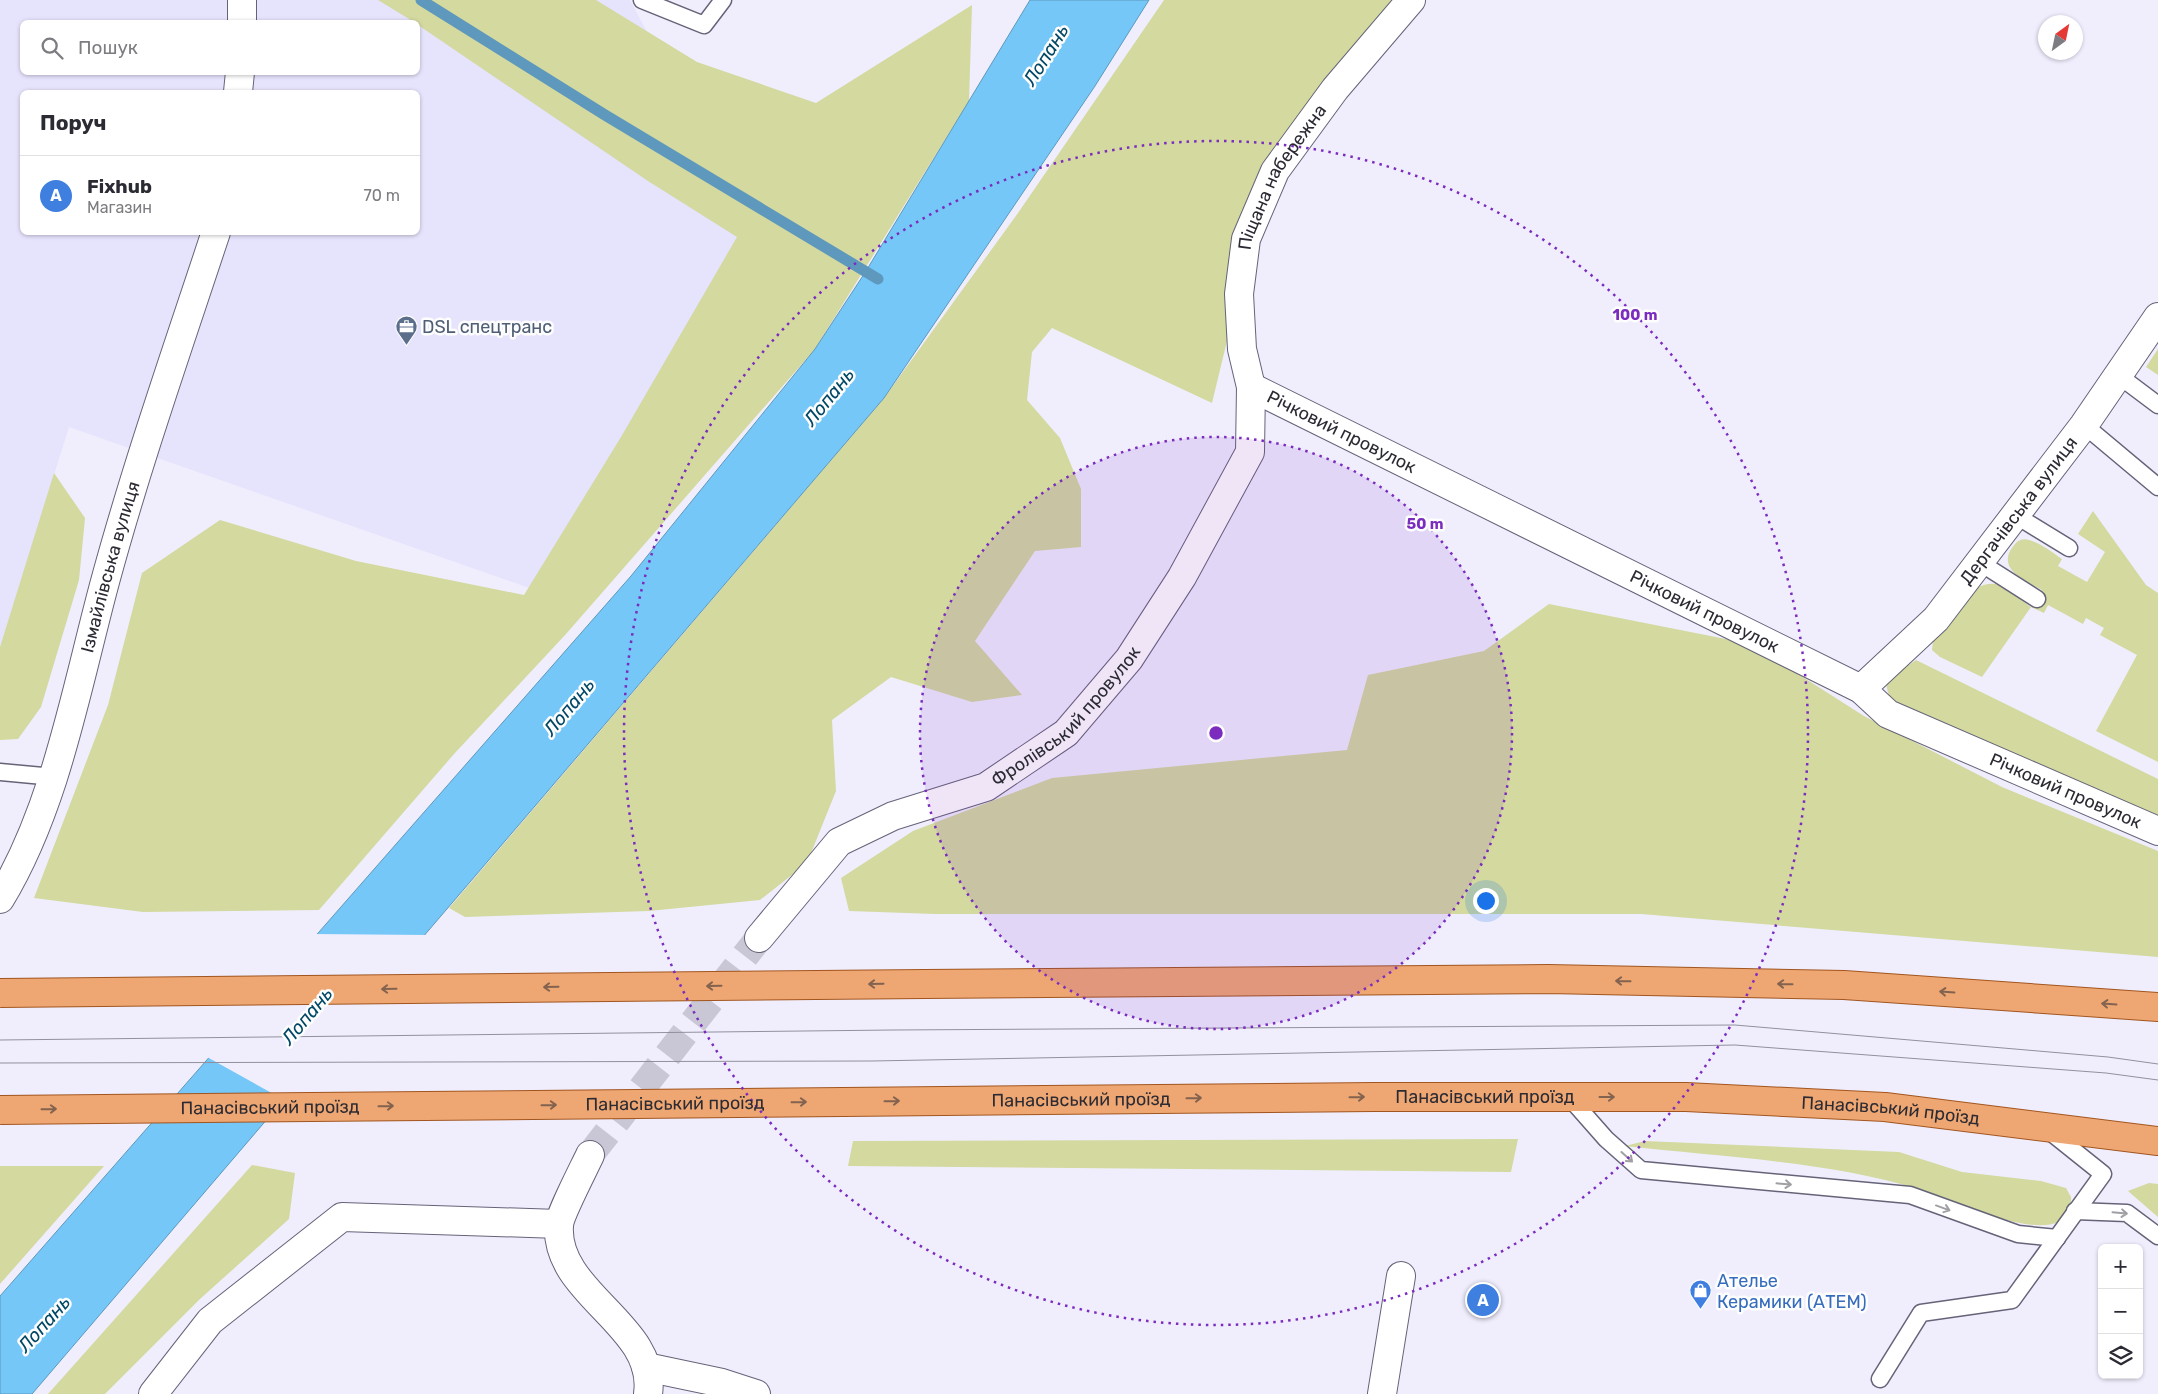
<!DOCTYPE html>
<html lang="uk">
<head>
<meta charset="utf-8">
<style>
	:root { --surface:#fff; --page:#f7f7f7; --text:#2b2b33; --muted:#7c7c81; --line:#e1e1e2; --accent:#d93025 }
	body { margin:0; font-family:Rubik,sans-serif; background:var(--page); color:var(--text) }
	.controls { position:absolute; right:15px; bottom:15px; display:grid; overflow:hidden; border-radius:8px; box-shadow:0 1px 4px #0004 }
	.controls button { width:45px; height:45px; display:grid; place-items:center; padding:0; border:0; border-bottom:1px solid var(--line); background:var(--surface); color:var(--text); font:25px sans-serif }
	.compass { position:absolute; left:2038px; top:15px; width:45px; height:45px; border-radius:50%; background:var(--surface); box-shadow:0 1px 4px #0004; rotate:33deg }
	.you { position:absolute; left:1485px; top:900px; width:18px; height:18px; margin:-12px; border:4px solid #fff; border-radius:50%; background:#1a73e8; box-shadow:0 0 0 8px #1a73e833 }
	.badge { display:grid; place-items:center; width:32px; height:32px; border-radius:50%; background:var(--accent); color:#fff; font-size:16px; font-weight:700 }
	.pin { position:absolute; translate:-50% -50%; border:2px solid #fff; box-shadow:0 1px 5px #0006 }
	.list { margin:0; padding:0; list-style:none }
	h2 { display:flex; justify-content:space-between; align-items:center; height:65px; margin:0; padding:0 20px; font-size:21px }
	h2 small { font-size:16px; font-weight:400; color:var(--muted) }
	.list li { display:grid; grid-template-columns:32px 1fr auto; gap:15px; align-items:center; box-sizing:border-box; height:80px; padding:0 20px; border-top:1px solid var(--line) }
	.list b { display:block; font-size:19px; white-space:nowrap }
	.list p { margin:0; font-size:16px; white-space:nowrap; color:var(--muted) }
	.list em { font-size:16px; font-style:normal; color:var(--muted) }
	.icon { flex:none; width:28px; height:28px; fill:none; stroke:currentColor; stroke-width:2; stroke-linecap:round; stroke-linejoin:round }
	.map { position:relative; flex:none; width:2158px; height:1394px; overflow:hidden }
	.search { position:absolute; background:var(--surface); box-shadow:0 1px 4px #0004; left:20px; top:20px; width:400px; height:55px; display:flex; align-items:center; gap:12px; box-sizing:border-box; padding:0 18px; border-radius:8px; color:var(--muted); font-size:19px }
	.panel { position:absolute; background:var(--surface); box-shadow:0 1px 4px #0004; left:20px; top:90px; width:400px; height:145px; border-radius:8px }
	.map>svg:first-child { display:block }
	.built { fill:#e6e3fc; fill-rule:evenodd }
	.green { fill:#d3d99f }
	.water { fill:#74c7f7; stroke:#5e98bc }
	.pier { fill:#f0eefd }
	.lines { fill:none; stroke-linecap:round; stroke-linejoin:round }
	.stream { stroke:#5e98bc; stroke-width:11 }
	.street-tunnel { stroke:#c9c7d5; stroke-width:28; stroke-dasharray:28 14; stroke-linecap:butt }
	.lane-casing { stroke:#656378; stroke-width:19 }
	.street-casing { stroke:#656378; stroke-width:30 }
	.primary-casing { stroke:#a2551f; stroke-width:30 }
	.lane { stroke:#fff; stroke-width:16 }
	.street { stroke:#fff; stroke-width:28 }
	.primary { stroke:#eea772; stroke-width:28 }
	.tram { stroke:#91909c; stroke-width:1 }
	.primary-bridge-casing { stroke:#a2551f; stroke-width:30; stroke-linecap:butt }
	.primary-bridge { stroke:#eea772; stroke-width:28 }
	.oneway { stroke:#836350 }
	.oneway2 { stroke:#a0a0a4 }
	.ring { fill:none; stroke:#7b2cbf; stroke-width:2.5; stroke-dasharray:2.5 5 }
	.labels { text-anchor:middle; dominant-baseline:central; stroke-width:5; stroke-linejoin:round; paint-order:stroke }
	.street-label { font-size:18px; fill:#2c2b34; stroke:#fdfdfd }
	.service-label { font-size:18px; fill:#4e5e75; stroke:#fdfdfd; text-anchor:start }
	.shop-label { font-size:18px; fill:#366cbe; stroke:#fdfdfd; text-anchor:start }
	.water-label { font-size:19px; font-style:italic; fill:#004866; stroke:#fdfdfd }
	.centre { fill:#7b2cbf; stroke:#fdfdfd; stroke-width:2.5 }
	.ring-label { font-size:15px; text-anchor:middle; font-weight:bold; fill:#7b2cbf; stroke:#fdfdfd; stroke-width:5; stroke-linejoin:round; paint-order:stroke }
</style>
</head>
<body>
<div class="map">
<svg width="2158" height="1394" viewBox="0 0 2158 1394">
	<rect width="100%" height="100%" fill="#f0eefd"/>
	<path class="built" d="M0,0H630L761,244L532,589L69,427L0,647ZM22,22H418V72H22ZM22,92H418V232H22Z"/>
	<g class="green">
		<polygon points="378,0 596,0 697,62 816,103 972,5 969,101 815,349 566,634 454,754 319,910 143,912 34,898 108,705 142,573 220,520 356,561 524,595 621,437 737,237 648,181 418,25 418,22 414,22"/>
		<polygon points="1164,0 1414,0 1289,152 1241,283 1212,403 1052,328 1032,352 1027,400 1060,438 1081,489 1081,547 1035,551 975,641 1022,695 972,702 891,677 832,720 836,791 807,863 760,900 649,911 465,917 449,908 884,398 1018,213"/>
		<polygon points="2158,349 2158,375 2146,367"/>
		<polygon points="54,473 85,518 79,580 41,707 18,739 0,740 0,647"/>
		<path d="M2093,511L2146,585L2158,593V762L2096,731L2137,655L2100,635L2104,628L2086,618L2083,624L2048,605L2044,613L2031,607L1982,677L1940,657L1932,650L1933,642L1977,588C2001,575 2012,595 2031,607L2042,590C2024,580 1994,568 2015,544C2018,540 2024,538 2029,540C2041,543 2052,552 2062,559L2058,566L2087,582L2105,552L2078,534Z"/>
		<polygon points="1549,604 1751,644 1864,716 2002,787 2158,851 2158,957 1641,914 935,914 849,911 841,878 913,831 1052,778 1347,750 1368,675 1484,651"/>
		<polygon points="1916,660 2158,779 2158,816 1890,701 1886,684 1894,675"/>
		<polygon points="1518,1139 1511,1172 848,1166 853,1141"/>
		<path d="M1645,1141L1899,1152L1962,1172L2041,1181L2066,1188L2071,1197V1210C2067,1214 2064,1219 2060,1221C2032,1238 1952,1200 1922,1190C1829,1161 1721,1157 1625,1146Z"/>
		<polygon points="252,1165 295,1173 289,1219 200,1299 105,1394 48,1394"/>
		<polygon points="0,1166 104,1166 0,1284"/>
		<polygon points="2149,1183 2158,1184 2158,1217 2128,1191"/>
	</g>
	<polygon class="water" points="1030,0 1149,0 1095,86 884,398 32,1394 0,1394 0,1296 631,576 815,349 866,271"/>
	<polygon class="pier" points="314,934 428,935 286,1101 207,1057"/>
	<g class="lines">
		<polyline class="stream" points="421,0 605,115 878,279"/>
		<polyline class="street-tunnel" points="590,1155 759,938"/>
		<defs>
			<g id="lane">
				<polyline points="642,0 704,25 723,0"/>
				<polyline points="2118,375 2158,405"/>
				<polyline points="2084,425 2158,487"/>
				<polyline points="2015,515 2069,548"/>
				<polyline points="1979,562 2037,599"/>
				<polyline points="0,772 54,777"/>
				<polyline points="1569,1097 1606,1139 1641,1170 1910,1195 2018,1234 2057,1238"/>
				<polyline points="2075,1211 2127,1213 2158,1236"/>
				<polyline points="1880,1379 1921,1313 2012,1300 2103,1174 2048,1130"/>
			</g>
			<g id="street">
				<polyline points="242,0 242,22"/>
				<polyline points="238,92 240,72"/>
				<path id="s1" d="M1251,387L1861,689L1888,714L2158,831"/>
				<path id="s2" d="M1861,689L1936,619L2084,425L2158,317"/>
				<path id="s3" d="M0,899C57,805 77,684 106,578C138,461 178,347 216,232"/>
				<path id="s4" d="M759,938L839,842L893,816L986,787L1066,733L1129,659L1182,577L1250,452L1251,387L1242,349L1239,294L1246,239L1275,171L1335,89L1411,0"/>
				<path d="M590,1155C584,1168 560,1214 559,1225C554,1294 658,1325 648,1394"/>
				<polyline points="646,1367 722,1383 756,1394"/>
				<polyline points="153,1394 210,1321 342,1217 559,1224"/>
				<polyline points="1382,1394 1401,1276"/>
			</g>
			<g id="primary">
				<polyline points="925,984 1548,979 1844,985 2158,1007"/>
				<path id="s5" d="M843,1102L1374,1097H1686L1885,1107L2158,1141"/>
			</g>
		</defs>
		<use href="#lane" class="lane-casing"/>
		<use href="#street" class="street-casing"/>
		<use href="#primary" class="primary-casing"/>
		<use href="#lane" class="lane"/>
		<use href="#street" class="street"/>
		<use href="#primary" class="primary"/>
		<g class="tram">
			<polyline points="0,1040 893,1030 1735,1025 2108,1057 2158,1064"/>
			<polyline points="0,1063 872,1061 1735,1045 2106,1073 2158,1080"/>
		</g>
		<defs>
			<g id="primary-bridge">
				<polyline points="0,993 925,984"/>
				<path id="s6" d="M0,1110L843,1102"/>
			</g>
		</defs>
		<use href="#primary-bridge" class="primary-bridge-casing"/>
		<use href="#primary-bridge" class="primary-bridge"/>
	</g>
	<defs><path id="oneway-shaft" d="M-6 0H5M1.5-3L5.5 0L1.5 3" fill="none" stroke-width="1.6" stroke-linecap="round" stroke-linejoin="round" transform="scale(1.25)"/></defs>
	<g class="oneway">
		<use href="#oneway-shaft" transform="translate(1623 981) rotate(-179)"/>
		<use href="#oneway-shaft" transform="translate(876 984) rotate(179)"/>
		<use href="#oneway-shaft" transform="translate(1785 984) rotate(-179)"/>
		<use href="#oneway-shaft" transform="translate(714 986) rotate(179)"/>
		<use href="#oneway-shaft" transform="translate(551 987) rotate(179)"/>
		<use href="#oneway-shaft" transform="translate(389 989) rotate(179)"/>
		<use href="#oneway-shaft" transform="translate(1947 992) rotate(-176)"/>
		<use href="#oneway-shaft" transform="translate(2109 1004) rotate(-176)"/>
		<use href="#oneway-shaft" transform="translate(1357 1097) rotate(-1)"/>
		<use href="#oneway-shaft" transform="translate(1607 1097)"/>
		<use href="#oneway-shaft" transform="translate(1194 1098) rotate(-1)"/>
		<use href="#oneway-shaft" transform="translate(892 1101) rotate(-1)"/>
		<use href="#oneway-shaft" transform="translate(799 1102) rotate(-1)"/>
		<use href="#oneway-shaft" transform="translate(549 1105) rotate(-1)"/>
		<use href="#oneway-shaft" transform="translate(386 1106) rotate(-1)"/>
		<use href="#oneway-shaft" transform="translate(49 1109) rotate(-1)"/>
	</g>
	<g class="oneway2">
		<use href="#oneway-shaft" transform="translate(1627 1157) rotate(42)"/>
		<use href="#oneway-shaft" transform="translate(1784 1184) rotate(5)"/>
		<use href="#oneway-shaft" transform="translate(1943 1208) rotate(20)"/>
		<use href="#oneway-shaft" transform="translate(2120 1213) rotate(5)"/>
	</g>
	<circle cx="1216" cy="733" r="296" fill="#7b2cbf" fill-opacity=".12"/>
	<g class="ring">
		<circle cx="1216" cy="733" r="296"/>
		<circle cx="1216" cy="733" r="592"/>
	</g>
	<defs>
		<symbol id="office-pin" viewBox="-11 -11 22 30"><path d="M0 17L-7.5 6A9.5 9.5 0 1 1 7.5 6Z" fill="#5c6f8a" stroke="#fdfdfd"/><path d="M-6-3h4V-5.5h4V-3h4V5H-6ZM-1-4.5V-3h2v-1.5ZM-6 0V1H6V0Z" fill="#fff"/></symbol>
		<symbol id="shop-pin" viewBox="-11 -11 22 30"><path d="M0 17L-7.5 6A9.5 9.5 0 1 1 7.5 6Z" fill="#3f7fe0" stroke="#fdfdfd"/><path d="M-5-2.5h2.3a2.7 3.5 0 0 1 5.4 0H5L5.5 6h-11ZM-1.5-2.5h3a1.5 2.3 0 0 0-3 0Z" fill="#fff"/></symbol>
	</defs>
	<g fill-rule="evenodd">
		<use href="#office-pin" x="394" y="314" width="25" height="34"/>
		<use href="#shop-pin" x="1688" y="1278" width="25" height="34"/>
	</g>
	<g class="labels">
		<g class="street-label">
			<text stroke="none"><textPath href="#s4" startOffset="1002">Піщана набережна</textPath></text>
			<text stroke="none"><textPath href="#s1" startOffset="101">Річковий провулок</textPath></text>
			<text stroke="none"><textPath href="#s2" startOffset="239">Дергачівська вулиця</textPath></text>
			<text stroke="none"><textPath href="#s3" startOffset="351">Ізмайлівська вулиця</textPath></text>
			<text stroke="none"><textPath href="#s1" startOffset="506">Річковий провулок</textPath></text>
			<text stroke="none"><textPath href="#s4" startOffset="390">Фролівський провулок</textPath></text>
			<text stroke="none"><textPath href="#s1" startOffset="911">Річковий провулок</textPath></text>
			<text stroke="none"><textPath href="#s5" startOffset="642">Панасівський проїзд</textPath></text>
			<text stroke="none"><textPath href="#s5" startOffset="238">Панасівський проїзд</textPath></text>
			<text stroke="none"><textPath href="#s6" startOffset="675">Панасівський проїзд</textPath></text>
			<text stroke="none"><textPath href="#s6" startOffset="270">Панасівський проїзд</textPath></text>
			<text stroke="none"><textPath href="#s5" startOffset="1048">Панасівський проїзд</textPath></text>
		</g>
		<g class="service-label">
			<text x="422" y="327">DSL спецтранс</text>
		</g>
		<g class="shop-label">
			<text x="1717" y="1281">Ателье<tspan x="1717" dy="21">Керамики (АТЕМ)</tspan></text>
		</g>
		<g class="water-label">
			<text transform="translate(1046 55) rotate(-58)">Лопань</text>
			<text transform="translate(829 397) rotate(-51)">Лопань</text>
			<text transform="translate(569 707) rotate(-50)">Лопань</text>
			<text transform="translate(307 1016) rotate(-50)">Лопань</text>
			<text transform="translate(44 1324) rotate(-48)">Лопань</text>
		</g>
	</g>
	<circle cx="1216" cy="733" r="8" class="centre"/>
	<g class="ring-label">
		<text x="1635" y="320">100 m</text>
		<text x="1425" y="529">50 m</text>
	</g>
</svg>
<div class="controls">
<button>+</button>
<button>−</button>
<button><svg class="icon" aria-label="layers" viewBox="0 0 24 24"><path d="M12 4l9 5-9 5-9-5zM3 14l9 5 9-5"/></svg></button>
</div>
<svg class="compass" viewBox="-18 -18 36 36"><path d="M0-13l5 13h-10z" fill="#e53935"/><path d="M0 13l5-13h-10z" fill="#7c7c81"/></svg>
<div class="you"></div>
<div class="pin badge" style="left:1483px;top:1300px;background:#3f7fe0">A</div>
<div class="search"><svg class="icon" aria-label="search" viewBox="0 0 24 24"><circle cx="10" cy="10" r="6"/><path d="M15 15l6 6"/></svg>Пошук</div>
<section class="panel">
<h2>Поруч<small></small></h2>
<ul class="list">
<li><span class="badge" style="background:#3f7fe0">A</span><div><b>Fixhub</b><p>Магазин</p></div><em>70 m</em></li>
</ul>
</section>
</div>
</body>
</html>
